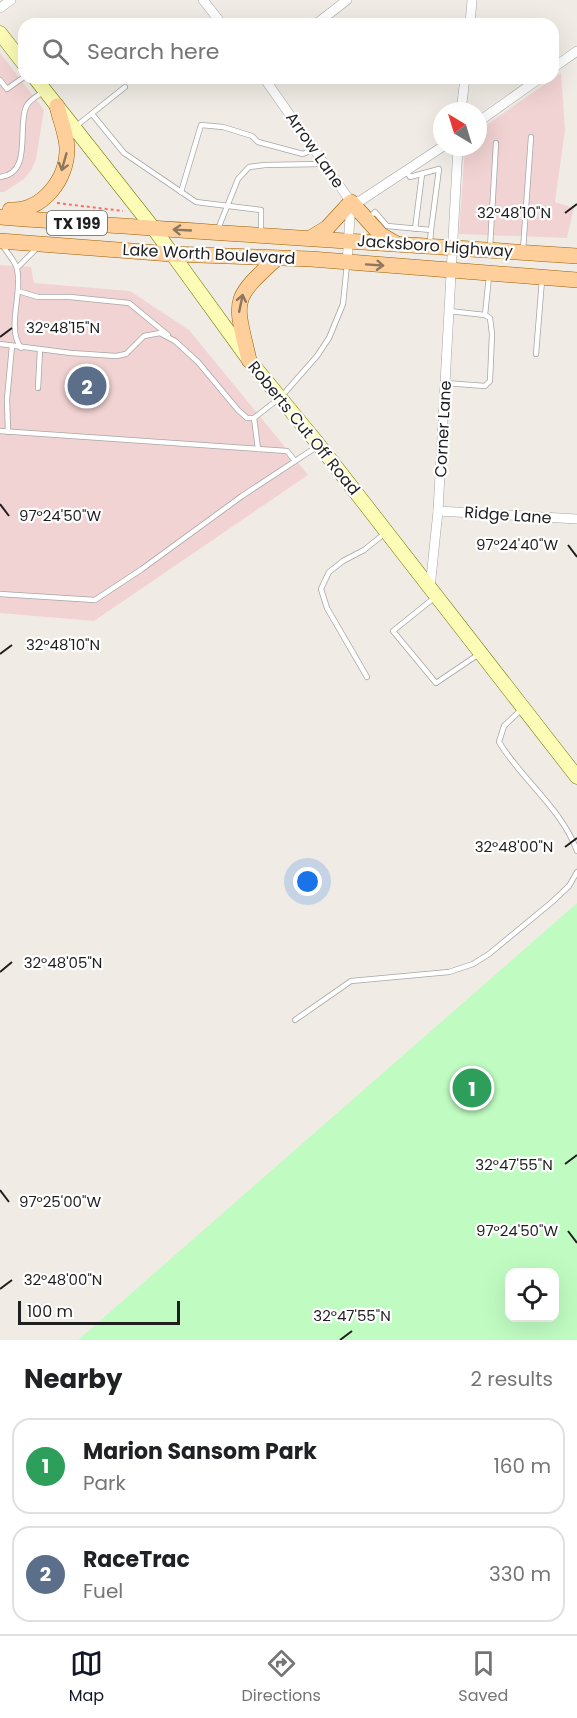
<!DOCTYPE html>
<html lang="en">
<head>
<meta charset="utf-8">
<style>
	:root { --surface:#fff; --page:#f6f6f6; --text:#202124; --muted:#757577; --line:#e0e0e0; --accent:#111827 }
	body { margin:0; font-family:Poppins,sans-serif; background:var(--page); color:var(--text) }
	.controls { position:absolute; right:18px; bottom:18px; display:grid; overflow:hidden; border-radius:12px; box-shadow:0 6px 24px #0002 }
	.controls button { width:54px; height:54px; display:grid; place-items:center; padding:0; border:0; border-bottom:2px solid var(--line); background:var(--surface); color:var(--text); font:30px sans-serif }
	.compass { position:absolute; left:433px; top:102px; width:54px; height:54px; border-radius:50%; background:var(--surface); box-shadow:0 6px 24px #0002; rotate:322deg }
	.scale { position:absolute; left:18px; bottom:15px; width:162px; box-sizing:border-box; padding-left:6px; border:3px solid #1f1f1f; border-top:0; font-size:16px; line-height:21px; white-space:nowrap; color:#1f1f1f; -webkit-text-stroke:4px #fff; paint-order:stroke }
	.you { position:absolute; left:308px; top:882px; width:21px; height:21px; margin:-15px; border:4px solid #fff; border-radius:50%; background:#1a73e8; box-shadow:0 0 0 9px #1a73e833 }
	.badge { display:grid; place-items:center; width:39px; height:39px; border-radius:50%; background:var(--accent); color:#fff; font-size:20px; font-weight:700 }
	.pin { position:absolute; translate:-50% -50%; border:3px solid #fff; box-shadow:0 2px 6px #0006 }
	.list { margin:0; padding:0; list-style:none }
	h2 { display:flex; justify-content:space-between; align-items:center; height:78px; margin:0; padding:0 24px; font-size:26px }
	h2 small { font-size:20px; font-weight:400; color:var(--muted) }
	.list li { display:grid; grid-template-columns:39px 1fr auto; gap:18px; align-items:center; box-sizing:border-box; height:96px; margin:0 12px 12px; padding:0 12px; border:2px solid var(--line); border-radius:18px }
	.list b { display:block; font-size:22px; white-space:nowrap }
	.list p { margin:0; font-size:20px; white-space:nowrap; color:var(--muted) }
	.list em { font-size:20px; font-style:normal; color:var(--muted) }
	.icon { flex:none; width:33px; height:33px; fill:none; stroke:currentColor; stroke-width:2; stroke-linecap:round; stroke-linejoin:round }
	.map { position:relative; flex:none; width:577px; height:1340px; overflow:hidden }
	.search { position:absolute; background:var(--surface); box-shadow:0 6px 24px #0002; left:18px; right:18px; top:18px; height:66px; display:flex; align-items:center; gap:15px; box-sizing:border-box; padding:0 21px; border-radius:18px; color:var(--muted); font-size:22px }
	.sheet { height:294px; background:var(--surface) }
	nav { display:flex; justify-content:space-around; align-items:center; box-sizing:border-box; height:84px; border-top:2px solid var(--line); background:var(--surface); font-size:16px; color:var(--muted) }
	nav a { display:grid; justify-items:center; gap:3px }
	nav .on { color:var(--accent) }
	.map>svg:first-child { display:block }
	.commercial { fill:#f2d3d3 }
	.park { fill:#c0fcc2; fill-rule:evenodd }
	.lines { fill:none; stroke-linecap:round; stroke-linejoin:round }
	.lane-casing { stroke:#a6a6a6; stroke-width:6 }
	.street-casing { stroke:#a6a6a6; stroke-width:10 }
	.secondary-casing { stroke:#757c00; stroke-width:15 }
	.primary-casing { stroke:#9a5f00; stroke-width:16 }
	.path { stroke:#ff6f67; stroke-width:2; stroke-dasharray:3 3; stroke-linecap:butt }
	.lane { stroke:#fff; stroke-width:4.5 }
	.street { stroke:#fff; stroke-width:9 }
	.secondary { stroke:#fcfcb6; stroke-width:14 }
	.primary { stroke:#ffcf9b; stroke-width:15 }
	.oneway { stroke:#8f775d }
	.ticks { fill:none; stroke:#1f1f1f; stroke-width:2 }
	.labels { text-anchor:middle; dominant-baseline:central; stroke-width:4.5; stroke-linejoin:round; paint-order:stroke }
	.shield { fill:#fff; stroke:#626262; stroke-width:1.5 }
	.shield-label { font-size:15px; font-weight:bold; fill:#1f1f1f }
	.street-label { font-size:16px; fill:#1f1f1f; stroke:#fff }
	.ticks-label { font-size:15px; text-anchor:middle; fill:#1f1f1f; stroke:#fff; stroke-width:4.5; stroke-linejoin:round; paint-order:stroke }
</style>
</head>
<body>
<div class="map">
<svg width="577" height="1340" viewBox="0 0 577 1340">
	<rect width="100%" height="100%" fill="#f0ece5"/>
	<g class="commercial">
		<polygon points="0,53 44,110 36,159 32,169 24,179 4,192 0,192"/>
		<polygon points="561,73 565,130 555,202 574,208 567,238 459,234 465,147 478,147 478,131"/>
		<polygon points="0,265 31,267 34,283 130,291 189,330 308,475 94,621 0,613"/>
	</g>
	<path class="park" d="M577,903V1340H78ZM510,1272H554V1318H510Z"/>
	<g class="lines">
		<defs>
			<g id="lane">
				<polyline points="0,80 7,89 24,77"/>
				<polyline points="92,114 124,153 196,202 261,210 261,232"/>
				<polyline points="75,127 125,87"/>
				<polyline points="406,170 410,177 439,169 431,230"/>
				<path d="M0,177C33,173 17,128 26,107C29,100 37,96 43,92"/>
				<polyline points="181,192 201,125 223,127 252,136 258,142 303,154 314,149"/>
				<polyline points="369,218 375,212 387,226 431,230 430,243"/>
				<polyline points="218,229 238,179 249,167 265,165 323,164"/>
				<polyline points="415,229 422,174"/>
				<path d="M3,246C7,253 16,262 17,269C23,294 6,327 21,348"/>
				<polyline points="490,248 496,143"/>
				<polyline points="523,250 531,137"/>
				<polyline points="17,268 37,248"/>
				<polyline points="18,291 38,297 70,297 129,303 168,335"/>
				<polyline points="485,315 489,276"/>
				<polyline points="0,344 71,353 116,356 126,354 144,336 160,333 175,341 198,362 238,410 247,418 254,418 281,397 317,356 329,338 343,304 347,264"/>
				<polyline points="536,354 542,280"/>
				<polyline points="445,383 485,386 490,381 492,334 490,318 485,315 449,311"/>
				<polyline points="38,388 40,350"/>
				<polyline points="254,418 258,449"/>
				<polyline points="0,431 287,451 295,461"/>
				<polyline points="8,432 7,399 12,346"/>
				<polyline points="0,594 95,600 142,569 242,496 318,446"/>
				<polyline points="434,598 393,631 436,683 479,654"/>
				<polyline points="367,677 327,608 321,589 329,572 343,561 364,550 384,534"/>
				<path d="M523,708L504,726L499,742C522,780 562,809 577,851"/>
				<polyline points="295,1020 351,981 449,972 473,964 489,954 552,902 569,886 577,872"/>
			</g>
			<g id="street">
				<polyline points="203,0 222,24"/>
				<polyline points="0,8 11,0"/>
				<polyline points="316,24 347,0"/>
				<polyline points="470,24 472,0"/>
				<polyline points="553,68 577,51"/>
				<polyline points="264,78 351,202 347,263"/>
				<polyline points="461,111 465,78"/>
				<polyline points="478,122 540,78"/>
				<polyline points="351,202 360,201 442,147"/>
				<polyline points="438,511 577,519"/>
				<polyline points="430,588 438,511 458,147"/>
			</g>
			<g id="secondary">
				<polyline points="0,33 24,64"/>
				<polyline points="35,78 154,229 249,360 319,445 577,777"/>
			</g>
			<g id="primary">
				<path d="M10,210C42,212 68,179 67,147C66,133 60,119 57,106"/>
				<path d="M0,217C192,232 385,243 577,256"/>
				<polyline points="312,237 327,228 351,202 381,235 395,243"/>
				<polyline points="0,241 171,254 311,259 577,280"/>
				<path d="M249,360C235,299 230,301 277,258"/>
			</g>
		</defs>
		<use href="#lane" class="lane-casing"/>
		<use href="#street" class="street-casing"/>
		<use href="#secondary" class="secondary-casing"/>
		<use href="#primary" class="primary-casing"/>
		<polyline class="path" points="57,203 123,211"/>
		<use href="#lane" class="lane"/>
		<use href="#street" class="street"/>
		<use href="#secondary" class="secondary"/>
		<use href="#primary" class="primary"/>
	</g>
	<defs><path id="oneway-shaft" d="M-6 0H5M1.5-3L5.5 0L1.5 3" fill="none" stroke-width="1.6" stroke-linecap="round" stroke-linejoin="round" transform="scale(1.5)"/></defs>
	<g class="oneway">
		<use href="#oneway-shaft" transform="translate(64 162) rotate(106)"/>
		<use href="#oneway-shaft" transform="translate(182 230) rotate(-177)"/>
		<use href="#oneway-shaft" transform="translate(375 265) rotate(4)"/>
		<use href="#oneway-shaft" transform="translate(241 303) rotate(-78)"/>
	</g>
	<path class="ticks" d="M565,213L577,204M0,337L12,328M0,504L9,516M568,545L577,557M0,654L12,645M565,847L577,838M0,972L12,962M565,1164L577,1155M0,1190L9,1202M568,1231L577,1243M0,1289L12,1280M340,1340L352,1331"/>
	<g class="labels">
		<rect class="shield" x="47" y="211" width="60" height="24" rx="4.5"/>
		<g class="shield-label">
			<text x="77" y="223">TX 199</text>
		</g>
		<g class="street-label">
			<text transform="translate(315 150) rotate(55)">Arrow Lane</text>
			<text transform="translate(435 246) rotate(4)">Jacksboro Highway</text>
			<text transform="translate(209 254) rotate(3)">Lake Worth Boulevard</text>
			<text transform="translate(304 428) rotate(51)">Roberts Cut Off Road</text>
			<text transform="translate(443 429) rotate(-87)">Corner Lane</text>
			<text transform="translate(508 515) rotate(4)">Ridge Lane</text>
		</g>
	</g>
	<g class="ticks-label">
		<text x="514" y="218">32°48'10"N</text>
		<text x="63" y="333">32°48'15"N</text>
		<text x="60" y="521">97°24'50"W</text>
		<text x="517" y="550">97°24'40"W</text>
		<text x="63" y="650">32°48'10"N</text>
		<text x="514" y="852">32°48'00"N</text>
		<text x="63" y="968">32°48'05"N</text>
		<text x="514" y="1170">32°47'55"N</text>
		<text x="60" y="1207">97°25'00"W</text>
		<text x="517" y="1236">97°24'50"W</text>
		<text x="63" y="1285">32°48'00"N</text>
		<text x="352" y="1321">32°47'55"N</text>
	</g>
</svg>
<div class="controls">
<button><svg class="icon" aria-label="locate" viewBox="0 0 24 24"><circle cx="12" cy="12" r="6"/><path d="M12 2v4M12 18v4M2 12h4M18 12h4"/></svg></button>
</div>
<svg class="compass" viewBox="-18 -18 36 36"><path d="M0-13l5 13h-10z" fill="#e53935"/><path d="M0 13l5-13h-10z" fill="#757577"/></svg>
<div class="scale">100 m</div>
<div class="you"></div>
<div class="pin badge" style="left:472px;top:1088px;background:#2e9e5b">1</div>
<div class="pin badge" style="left:87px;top:386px;background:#5c6f8a">2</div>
<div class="search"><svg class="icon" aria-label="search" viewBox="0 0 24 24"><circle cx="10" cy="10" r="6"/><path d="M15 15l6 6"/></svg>Search here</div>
</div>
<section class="sheet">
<h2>Nearby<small>2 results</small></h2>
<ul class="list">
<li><span class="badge" style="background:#2e9e5b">1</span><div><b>Marion Sansom Park</b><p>Park</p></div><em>160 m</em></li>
<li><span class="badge" style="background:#5c6f8a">2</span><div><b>RaceTrac</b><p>Fuel</p></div><em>330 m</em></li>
</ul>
</section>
<nav>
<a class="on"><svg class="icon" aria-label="map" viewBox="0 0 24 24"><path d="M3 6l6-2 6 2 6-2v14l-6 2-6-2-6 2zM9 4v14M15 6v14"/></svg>Map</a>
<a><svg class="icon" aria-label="directions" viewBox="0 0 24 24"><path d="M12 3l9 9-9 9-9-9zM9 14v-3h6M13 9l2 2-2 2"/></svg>Directions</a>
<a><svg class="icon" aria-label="saved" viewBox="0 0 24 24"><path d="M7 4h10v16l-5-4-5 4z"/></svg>Saved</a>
</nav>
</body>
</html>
